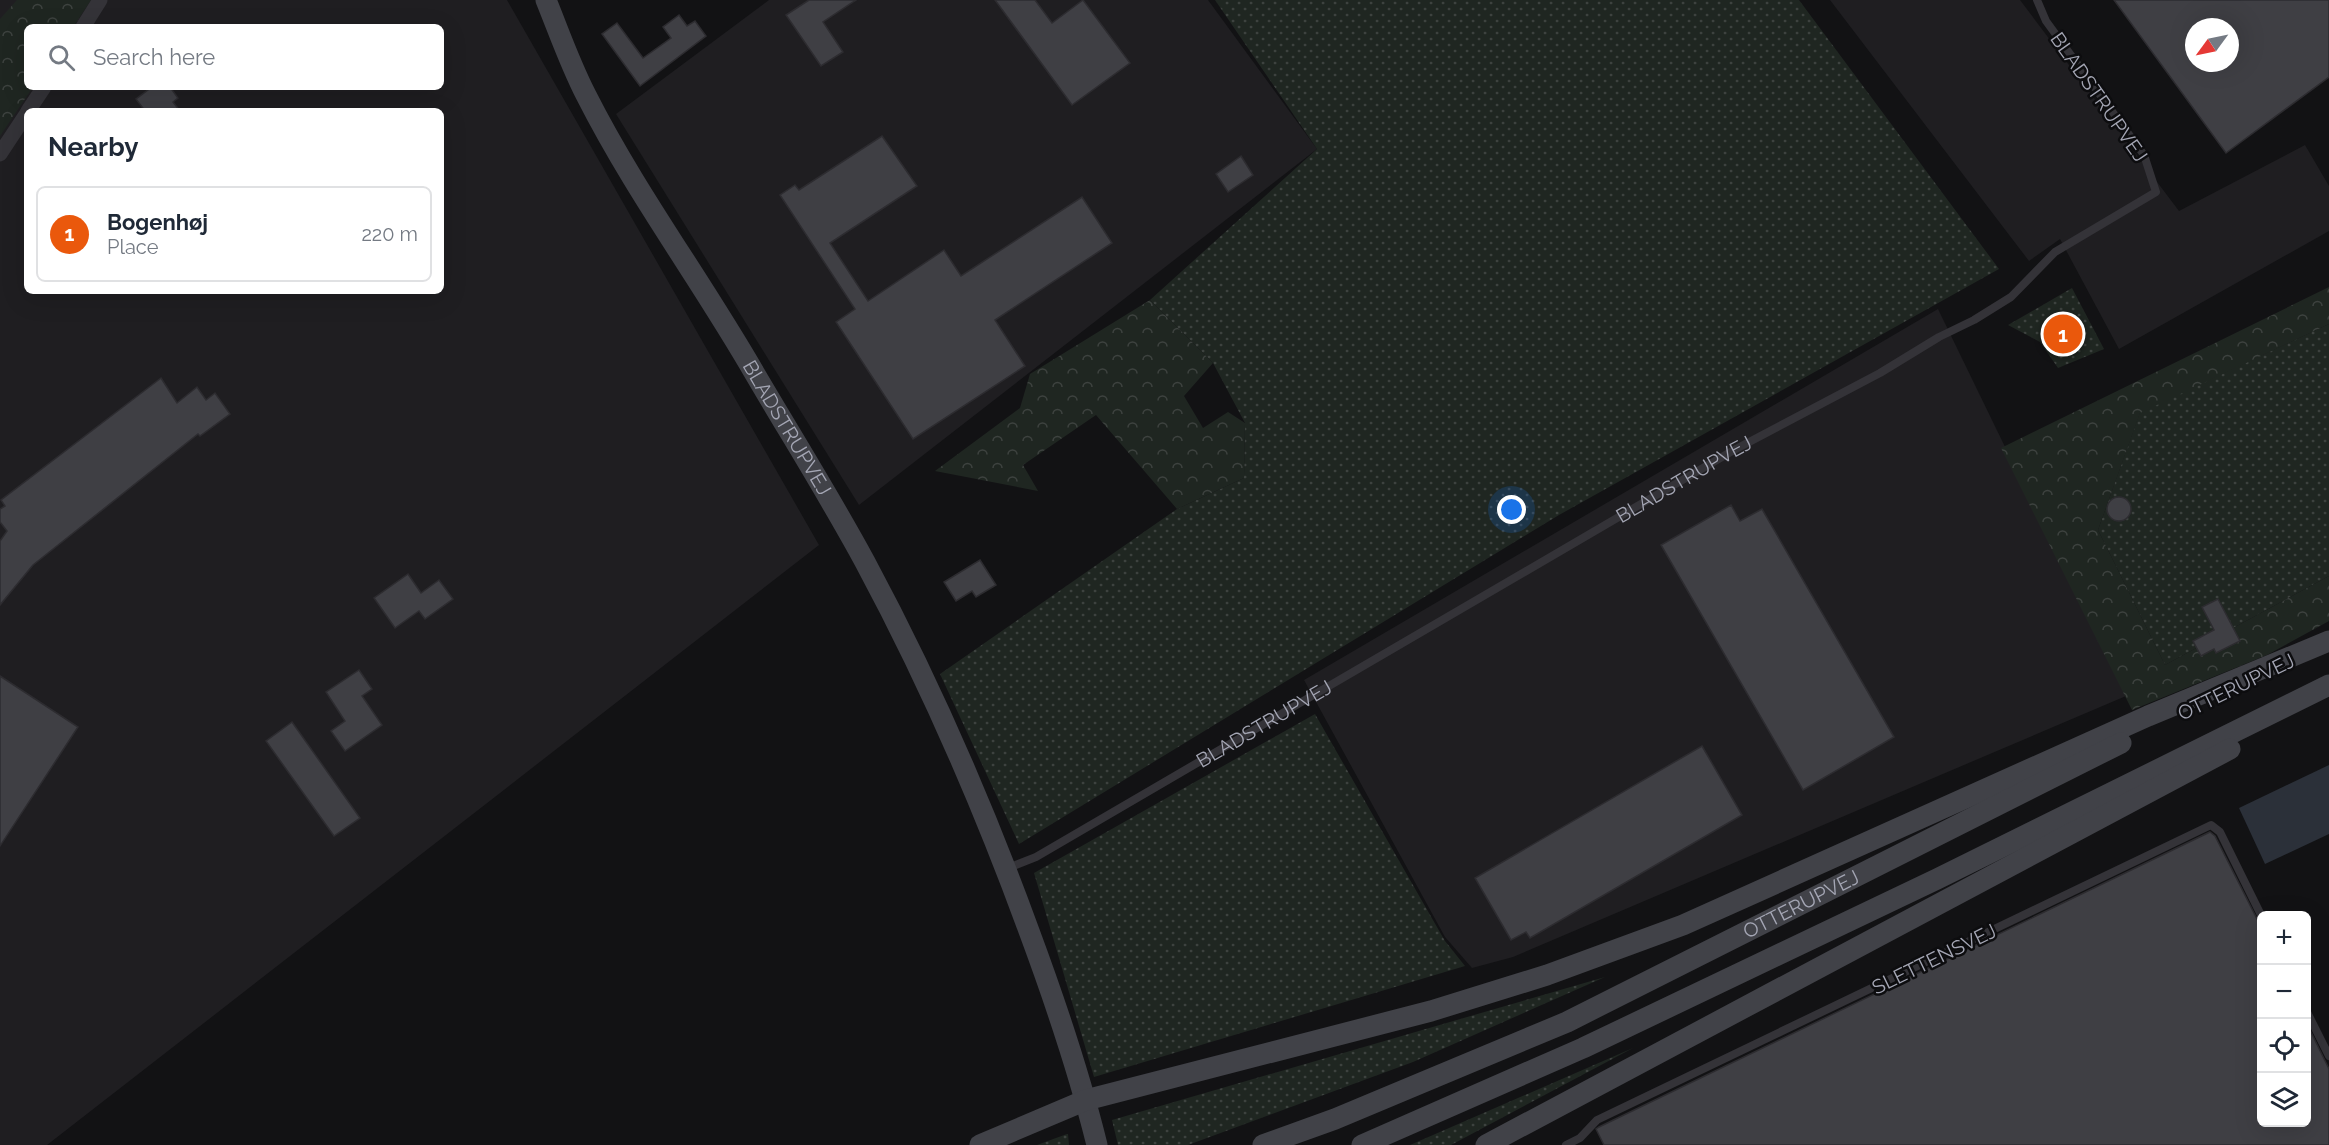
<!DOCTYPE html>
<html lang="en">
<head>
<meta charset="utf-8">
<style>
	:root { --surface:#fff; --page:#f2f2f3; --text:#1f2937; --muted:#747a83; --line:#e0e1e3; --accent:#ea580c }
	body { margin:0; font-family:Raleway,sans-serif; background:var(--page); color:var(--text) }
	.controls { position:absolute; right:18px; bottom:18px; display:grid; overflow:hidden; border-radius:9px; box-shadow:0 6px 24px #0002 }
	.controls button { width:54px; height:54px; display:grid; place-items:center; padding:0; border:0; border-bottom:2px solid var(--line); background:var(--surface); color:var(--text); font:30px sans-serif }
	.compass { position:absolute; left:2185px; top:18px; width:54px; height:54px; border-radius:50%; background:var(--surface); box-shadow:0 6px 24px #0002; rotate:237deg }
	.you { position:absolute; left:1512px; top:510px; width:21px; height:21px; margin:-15px; border:4px solid #fff; border-radius:50%; background:#1a73e8; box-shadow:0 0 0 9px #1a73e833 }
	.badge { display:grid; place-items:center; width:39px; height:39px; border-radius:50%; background:var(--accent); color:#fff; font-size:20px; font-weight:700 }
	.pin { position:absolute; translate:-50% -50%; border:3px solid #fff; box-shadow:0 2px 6px #0006 }
	.list { margin:0; padding:0; list-style:none }
	h2 { display:flex; justify-content:space-between; align-items:center; height:78px; margin:0; padding:0 24px; font-size:26px }
	h2 small { font-size:20px; font-weight:400; color:var(--muted) }
	.list li { display:grid; grid-template-columns:39px 1fr auto; gap:18px; align-items:center; box-sizing:border-box; height:96px; margin:0 12px 12px; padding:0 12px; border:2px solid var(--line); border-radius:9px }
	.list b { display:block; font-size:22px; white-space:nowrap }
	.list p { margin:0; font-size:20px; white-space:nowrap; color:var(--muted) }
	.list em { font-size:20px; font-style:normal; color:var(--muted) }
	.icon { flex:none; width:33px; height:33px; fill:none; stroke:currentColor; stroke-width:2; stroke-linecap:round; stroke-linejoin:round }
	.map { position:relative; flex:none; width:2329px; height:1145px; overflow:hidden }
	.search { position:absolute; background:var(--surface); box-shadow:0 6px 24px #0002; left:24px; top:24px; width:420px; height:66px; display:flex; align-items:center; gap:15px; box-sizing:border-box; padding:0 21px; border-radius:9px; color:var(--muted); font-size:22px }
	.panel { position:absolute; background:var(--surface); box-shadow:0 6px 24px #0002; left:24px; top:108px; width:420px; height:186px; border-radius:9px }
	.map>svg:first-child { display:block }
	.built { fill:#1f1e21; fill-rule:evenodd }
	.green { fill:url(#green-dots) }
	.forest { fill:url(#forest-crowns) }
	.water { fill:#2b3039 }
	.building { fill:#3f3f44; stroke:#2d2c30; stroke-width:1.5; fill-rule:evenodd }
	.lines { fill:none; stroke-linecap:round; stroke-linejoin:round }
	.lane { stroke:#343338; stroke-width:8 }
	.street { stroke:#343338; stroke-width:15 }
	.secondary { stroke:#414248; stroke-width:21 }
	.labels { text-anchor:middle; dominant-baseline:central; stroke-width:5; stroke-linejoin:round; paint-order:stroke }
	.street-label { font-size:20px; fill:#a4a6b4; stroke:#0d0d0f }
</style>
</head>
<body>
<div class="map">
<svg width="2329" height="1145" viewBox="0 0 2329 1145">
	<defs>
		<pattern id="green-dots" width="8" height="8" patternUnits="userSpaceOnUse" patternTransform="scale(1.5)"><rect width="8" height="8" fill="#1f2621"/><path d="M2 2h.1M6 6h.1" fill="none" stroke="#3d423f" stroke-width="1.8" stroke-linecap="round"/></pattern>
		<pattern id="forest-crowns" width="20" height="18" patternUnits="userSpaceOnUse" patternTransform="scale(1.5)"><rect width="20" height="18" fill="#1f2621"/><path d="M2 6a3 3 0 1 1 6 0M12 15a3 3 0 1 1 6 0" fill="none" stroke="#3d423f"/></pattern>
	</defs>
	<rect width="100%" height="100%" fill="#121214"/>
	<g class="built">
		<path d="M0,0H507L819,545L47,1145H0ZM27,27H441V87H27ZM27,111H441V291H27Z"/>
		<polygon points="769,0 1208,0 1317,149 859,505 616,114"/>
		<polygon points="1830,0 2020,0 2179,211 2305,145 2329,186 2329,231 2119,349 2060,239 2029,261"/>
		<polygon points="1938,309 2126,696 1513,957 1472,968 1445,937 1304,680"/>
	</g>
	<g class="green">
		<polygon points="1215,0 1799,0 1999,269 1559,515 1019,844 940,674 1177,509 1244,478 1245,423 1213,363 1150,300 1317,149"/>
		<polygon points="2072,288 2104,349 2058,368 2040,342 2008,325"/>
		<polygon points="2329,324 2329,576 2165,665 2098,530 2140,412"/>
		<polygon points="1315,714 1445,941 1465,966 1094,1077 1034,873"/>
		<polygon points="1605,977 1413,1062 1188,1145 1118,1145 1112,1120"/>
		<polygon points="1633,1048 1451,1145 1410,1145"/>
		<polygon points="1068,1134 1069,1145 1037,1145 1067,1134"/>
	</g>
	<g class="forest">
		<polygon points="17,0 91,0 73,27 27,27 27,87 33,87 0,136 0,19"/>
		<polygon points="2329,287 2329,324 2140,413 2098,530 2165,665 2329,576 2329,621 2267,655 2132,710 2001,448"/>
		<polygon points="1150,300 1213,363 1184,396 1203,428 1228,412 1245,423 1244,478 1177,509 1096,415 1023,465 1038,491 935,471 1020,408 1030,374"/>
	</g>
	<polygon class="water" points="2329,765 2329,834 2265,864 2239,808"/>
	<g class="building">
		<polygon points="809,0 856,0 823,22 843,52 821,66 786,15"/>
		<polygon points="995,0 1035,0 1052,23 1083,0 1130,63 1072,105"/>
		<path d="M2114,0H2329V77L2226,153ZM2194,27H2230V63H2194Z"/>
		<polygon points="679,15 687,26 695,21 706,36 640,86 602,34 617,23 643,58 671,38 663,27"/>
		<polygon points="152,87 170,87 178,98 173,102 180,111 145,111 136,99"/>
		<polygon points="882,136 917,186 830,243 868,301 944,250 961,276 1082,197 1112,243 995,320 1025,366 913,439 836,322 855,309 780,195 795,185 799,190"/>
		<polygon points="1241,156 1253,175 1228,192 1216,174"/>
		<polygon points="161,378 177,403 197,387 206,400 215,393 230,414 200,436 198,434 33,565 0,605 0,541 7,531 0,522 0,509 5,506 1,500"/>
		<circle cx="2119" cy="509" r="12"/>
		<polygon points="1731,505 1740,521 1762,509 1894,737 1803,790 1661,545"/>
		<polygon points="980,560 996,585 976,597 972,591 956,601 944,582"/>
		<polygon points="408,574 421,593 439,580 453,599 425,619 419,611 395,628 374,598"/>
		<polygon points="2218,599 2240,641 2216,653 2214,649 2201,656 2193,641 2214,630 2202,607"/>
		<polygon points="359,670 372,689 362,696 382,725 345,751 331,731 345,721 326,692"/>
		<polygon points="0,676 78,727 0,846"/>
		<polygon points="292,722 360,818 334,836 266,741"/>
		<polygon points="1702,746 1742,815 1530,938 1526,932 1511,940 1475,878"/>
		<polygon points="2210,832 2215,836 2262,929 2262,1122 2307,1122 2307,1024 2329,1069 2329,1145 1604,1145 1596,1129 1599,1127"/>
	</g>
	<g class="lines">
		<g class="lane">
			<path id="s1" d="M1008,868L1036,857L1629,511L1734,450L1880,373L1939,337L1974,320L2011,297L2055,252L2156,192L2144,155L2046,21L2037,0"/>
			<polyline points="2306,1010 2329,1056"/>
			<polyline points="1566,1145 1580,1138 1597,1120 2211,825 2220,832 2262,917"/>
		</g>
		<g class="street">
			<polyline points="83,27 100,0"/>
			<polyline points="28,111 44,87"/>
			<polyline points="0,154 27,113"/>
		</g>
		<g class="secondary">
			<path id="s2" d="M546,0C559,32 570,64 586,95C635,192 701,280 755,374C792,437 831,499 865,562C929,681 983,805 1029,931C1055,1001 1079,1072 1097,1145"/>
			<polyline points="980,1145 1086,1100 1431,1011 1547,975 1683,925 2148,716 2329,641"/>
			<path id="s3" d="M1263,1145L1335,1119L1567,1022L2121,743"/>
			<polyline points="1362,1145 1583,1048 1937,879 2329,685"/>
			<polyline points="1486,1145 2230,749"/>
		</g>
	</g>
	<g class="labels">
		<g class="street-label">
			<text transform="translate(2099 97) rotate(55)">BLADSTRUPVEJ</text>
			<text stroke="none"><textPath href="#s2" startOffset="492">BLADSTRUPVEJ</textPath></text>
			<text stroke="none"><textPath href="#s1" startOffset="780">BLADSTRUPVEJ</textPath></text>
			<text transform="translate(2236 687) rotate(-26)">OTTERUPVEJ</text>
			<text stroke="none"><textPath href="#s1" startOffset="294">BLADSTRUPVEJ</textPath></text>
			<text stroke="none"><textPath href="#s3" startOffset="590">OTTERUPVEJ</textPath></text>
			<text transform="translate(1934 959) rotate(-26)">SLETTENSVEJ</text>
		</g>
	</g>
</svg>
<div class="controls">
<button>+</button>
<button>−</button>
<button><svg class="icon" aria-label="locate" viewBox="0 0 24 24"><circle cx="12" cy="12" r="6"/><path d="M12 2v4M12 18v4M2 12h4M18 12h4"/></svg></button>
<button><svg class="icon" aria-label="layers" viewBox="0 0 24 24"><path d="M12 4l9 5-9 5-9-5zM3 14l9 5 9-5"/></svg></button>
</div>
<svg class="compass" viewBox="-18 -18 36 36"><path d="M0-13l5 13h-10z" fill="#e53935"/><path d="M0 13l5-13h-10z" fill="#747a83"/></svg>
<div class="you"></div>
<div class="pin badge" style="left:2063px;top:334px">1</div>
<div class="search"><svg class="icon" aria-label="search" viewBox="0 0 24 24"><circle cx="10" cy="10" r="6"/><path d="M15 15l6 6"/></svg>Search here</div>
<section class="panel">
<h2>Nearby<small></small></h2>
<ul class="list">
<li><span class="badge">1</span><div><b>Bogenhøj</b><p>Place</p></div><em>220 m</em></li>
</ul>
</section>
</div>
</body>
</html>
